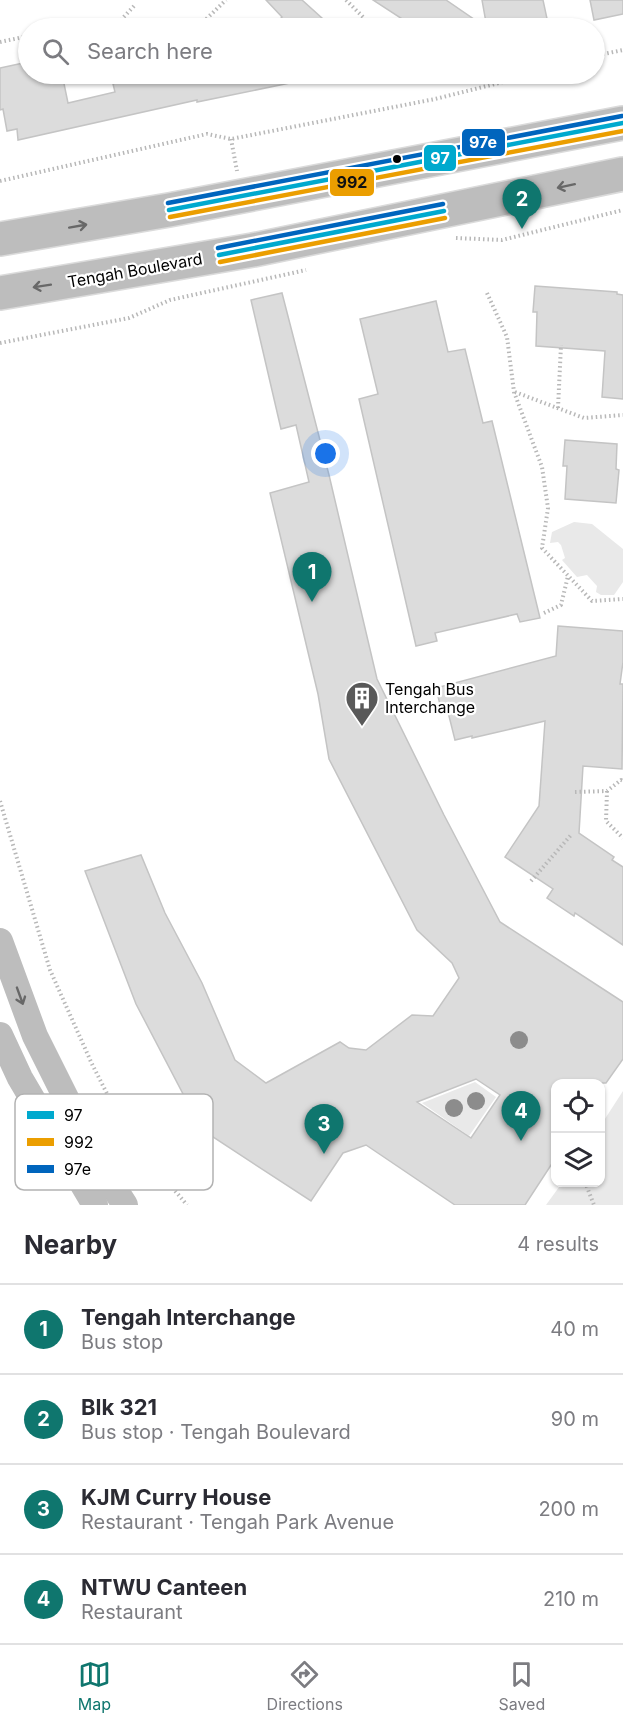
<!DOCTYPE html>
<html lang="en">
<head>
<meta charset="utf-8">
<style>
	:root { --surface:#fff; --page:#f2f2f3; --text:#2b2b33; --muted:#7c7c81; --line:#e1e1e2; --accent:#0f766e }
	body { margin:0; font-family:Inter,sans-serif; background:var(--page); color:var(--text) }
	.controls { position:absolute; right:18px; bottom:18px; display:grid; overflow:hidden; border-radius:12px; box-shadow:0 2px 4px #0004 }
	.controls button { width:54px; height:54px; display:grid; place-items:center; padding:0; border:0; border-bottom:2px solid var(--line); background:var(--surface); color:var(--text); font:30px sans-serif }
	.you { position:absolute; left:326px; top:454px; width:21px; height:21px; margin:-15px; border:4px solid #fff; border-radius:50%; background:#1a73e8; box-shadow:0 0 0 9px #1a73e833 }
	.badge { display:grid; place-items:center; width:39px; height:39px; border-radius:50%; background:var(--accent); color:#fff; font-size:20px; font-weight:700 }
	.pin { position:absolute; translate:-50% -50px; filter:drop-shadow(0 2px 3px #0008) }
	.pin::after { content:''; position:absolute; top:32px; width:21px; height:18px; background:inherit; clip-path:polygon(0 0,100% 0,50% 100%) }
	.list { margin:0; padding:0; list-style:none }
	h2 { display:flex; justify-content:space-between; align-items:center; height:78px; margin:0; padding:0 24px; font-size:26px }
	h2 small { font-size:20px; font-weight:400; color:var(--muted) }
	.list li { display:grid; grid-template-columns:39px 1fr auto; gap:18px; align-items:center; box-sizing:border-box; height:90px; padding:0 24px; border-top:2px solid var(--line) }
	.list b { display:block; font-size:22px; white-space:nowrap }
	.list p { margin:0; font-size:20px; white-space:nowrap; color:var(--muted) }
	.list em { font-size:20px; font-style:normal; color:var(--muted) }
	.icon { flex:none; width:33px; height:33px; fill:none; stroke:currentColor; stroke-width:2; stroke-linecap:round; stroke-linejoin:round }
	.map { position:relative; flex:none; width:623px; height:1205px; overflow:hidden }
	.search { position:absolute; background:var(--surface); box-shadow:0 2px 4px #0004; left:18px; right:18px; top:18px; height:66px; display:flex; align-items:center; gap:15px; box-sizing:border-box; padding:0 21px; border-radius:33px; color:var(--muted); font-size:22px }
	.sheet { height:438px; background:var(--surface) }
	nav { display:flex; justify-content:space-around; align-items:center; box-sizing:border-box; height:84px; border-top:2px solid var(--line); background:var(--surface); font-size:16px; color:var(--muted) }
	nav a { display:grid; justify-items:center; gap:3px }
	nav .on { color:var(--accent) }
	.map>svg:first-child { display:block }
	.green { fill:#e9e9e9 }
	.building { fill:#dcdcdc; stroke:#c4c4c4; stroke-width:1.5; fill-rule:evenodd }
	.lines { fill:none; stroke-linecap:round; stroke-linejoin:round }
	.major-casing { stroke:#dbdbdb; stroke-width:36 }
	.path { stroke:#b8b8b8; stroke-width:4; stroke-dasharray:1.5 3; stroke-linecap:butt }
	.minor { stroke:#bdbdbd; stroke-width:26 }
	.major { stroke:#bdbdbd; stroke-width:33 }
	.bus-1-casing { stroke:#fff; stroke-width:9 }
	.bus-2-casing { stroke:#fff; stroke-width:9 }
	.bus-3-casing { stroke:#fff; stroke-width:9 }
	.bus-1 { stroke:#00a9ce; stroke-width:4.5 }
	.bus-2 { stroke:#eb9e00; stroke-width:4.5 }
	.bus-3 { stroke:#0065bd; stroke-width:4.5 }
	.tree { fill:#8c8c8c }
	.oneway { stroke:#686868 }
	.bus-dot { fill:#000; stroke:#fff; stroke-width:2 }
	.labels { text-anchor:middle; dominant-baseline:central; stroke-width:4.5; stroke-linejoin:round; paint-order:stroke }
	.street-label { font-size:16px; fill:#000; stroke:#fff }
	.poi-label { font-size:16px; fill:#000; stroke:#fff; text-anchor:start }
	.key { fill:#fff; stroke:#b2b2b2; stroke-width:1.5 }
	.key-label { font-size:16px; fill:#000 }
	.line-badge { stroke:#fff; stroke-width:2 }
	.badge-label { font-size:16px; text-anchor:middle; font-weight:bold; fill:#fff }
	.pale-badge-label { font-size:16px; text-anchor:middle; font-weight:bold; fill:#111 }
</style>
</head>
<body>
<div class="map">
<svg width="623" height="1205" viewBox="0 0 623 1205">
	<rect width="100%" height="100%" fill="#fff"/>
	<g class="green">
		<polygon points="574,522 592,524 623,549 623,582 614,595 601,595 596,592 597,586 587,575 577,577 562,560 565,558 561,545 558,542 550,543 552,532"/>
		<polygon points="475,1082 496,1097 469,1136 422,1103"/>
		<polygon points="623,1091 623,1205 546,1205 562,1183 600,1182 601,1125"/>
	</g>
	<g class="building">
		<polygon points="266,0 302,0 333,28 272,28 282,17"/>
		<polygon points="373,0 446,0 487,28 482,0 543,0 549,28 416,28"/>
		<polygon points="590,0 623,0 623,14 594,20"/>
		<polygon points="28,62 28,74 62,74 68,103 115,92 113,84 118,82 116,74 294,74 295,82 197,102 197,100 18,140 17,129 7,131 3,109 0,110 0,68"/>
		<polygon points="535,286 617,292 617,294 623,295 623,399 602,397 605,351 536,346 537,312 533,312"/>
		<path d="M282,293L329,475L377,679L444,815L500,922L623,1002V1059L606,1083H555V1159L525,1205H455L366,1145L343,1153L311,1201L213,1137L192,1111L136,1004L85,871L141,855L165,913L202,983L235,1060L266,1083L340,1042L349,1048L366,1050L412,1015L433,1016L459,978L452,963L417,930L329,759L318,694L270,493L309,482L296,425L281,429L251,300ZM476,1079L500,1095L471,1138L417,1102Z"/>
		<polygon points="436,301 448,352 465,349 483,423 492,421 540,618 520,622 517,614 435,633 437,641 416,646 359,399 378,394 360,319"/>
		<polygon points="565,440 617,444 616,469 619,470 616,503 565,499 567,466 563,466"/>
		<polygon points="558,626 623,631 623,662 620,684 623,684 622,769 583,766 579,833 614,857 612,860 623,867 623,945 575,913 574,916 547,898 553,889 505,857 539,806 545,721 472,738 472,736 455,740 448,712 442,713 436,688 556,656"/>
	</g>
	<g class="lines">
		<defs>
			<g id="major">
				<polyline points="0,239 169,210 623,123"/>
				<polyline points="0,293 253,250 623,174"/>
			</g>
		</defs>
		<use href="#major" class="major-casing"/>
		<g class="path">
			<polyline points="346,0 365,19"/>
			<polyline points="120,21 138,28"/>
			<polyline points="66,28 81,25 90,28"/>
			<polyline points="95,28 120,21 134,6"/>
			<polyline points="182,28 200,25 226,0"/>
			<polyline points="0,42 28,36"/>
			<polyline points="594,56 623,50"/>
			<polyline points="231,139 237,171"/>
			<polyline points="0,181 207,134 231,139 435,99 507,81 530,74"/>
			<polyline points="456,238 502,240 623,210"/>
			<polyline points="487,293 507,337 514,392 542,467 548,508 542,548 592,601 623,599"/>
			<polyline points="0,343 129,318 170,300 306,270"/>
			<polyline points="515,392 584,418 623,415"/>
			<polyline points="558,408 561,345"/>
			<polyline points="544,613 561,605 568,576"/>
			<polyline points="607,791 606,821 623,838"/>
			<polyline points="575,792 607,791 621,780 623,781"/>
			<polyline points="0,801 50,970 92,1064 128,1135 187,1205"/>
			<polyline points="531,881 571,835"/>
			<polyline points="110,1138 125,1129"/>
			<polyline points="585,1182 594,1205"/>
		</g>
		<g class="minor">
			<polyline points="0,941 35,1036 100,1166 125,1205"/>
			<polyline points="0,1035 20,1078 95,1205"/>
		</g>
		<use href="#major" class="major"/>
		<defs>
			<g id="bus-1">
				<polyline points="169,210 623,123"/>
				<polyline points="219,255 444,211"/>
			</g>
			<g id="bus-2">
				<polyline points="170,217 623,131"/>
				<polyline points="220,262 445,218"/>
			</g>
			<g id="bus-3">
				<polyline points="168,203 622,116"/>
				<polyline points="218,248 443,204"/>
			</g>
		</defs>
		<use href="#bus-1" class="bus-1-casing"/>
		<use href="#bus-2" class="bus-2-casing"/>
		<use href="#bus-3" class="bus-3-casing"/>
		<use href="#bus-1" class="bus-1"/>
		<use href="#bus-2" class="bus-2"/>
		<use href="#bus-3" class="bus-3"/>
	</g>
	<g class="tree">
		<circle cx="519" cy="1040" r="9"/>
		<circle cx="476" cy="1101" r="9"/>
		<circle cx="454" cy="1108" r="9"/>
	</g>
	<defs><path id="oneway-shaft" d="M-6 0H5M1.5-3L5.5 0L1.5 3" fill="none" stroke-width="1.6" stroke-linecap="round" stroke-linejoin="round" transform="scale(1.5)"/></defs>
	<g class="oneway">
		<use href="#oneway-shaft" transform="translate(566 186) rotate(168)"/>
		<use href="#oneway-shaft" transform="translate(78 226) rotate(-10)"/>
		<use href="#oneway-shaft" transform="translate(42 286) rotate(171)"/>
		<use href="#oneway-shaft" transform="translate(20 996) rotate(70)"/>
	</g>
	<defs>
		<symbol id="building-pin" viewBox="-11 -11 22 30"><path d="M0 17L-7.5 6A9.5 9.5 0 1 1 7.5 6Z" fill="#595959" stroke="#fff"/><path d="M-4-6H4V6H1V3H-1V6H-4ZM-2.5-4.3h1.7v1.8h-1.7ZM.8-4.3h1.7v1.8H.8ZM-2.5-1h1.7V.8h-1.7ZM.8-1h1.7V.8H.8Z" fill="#fff"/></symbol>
	</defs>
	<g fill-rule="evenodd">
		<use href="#building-pin" x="343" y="679" width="38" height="52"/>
	</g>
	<circle class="bus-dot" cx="397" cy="159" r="5"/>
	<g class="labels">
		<g class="street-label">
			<text transform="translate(135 270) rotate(-10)">Tengah Boulevard</text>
		</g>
		<g class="poi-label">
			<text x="385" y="689">Tengah Bus<tspan x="385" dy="18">Interchange</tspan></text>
		</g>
	</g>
	<rect x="15" y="1094" width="198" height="96" rx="9" class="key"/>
	<rect x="27" y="1111" width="27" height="8" fill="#00a9ce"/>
	<rect x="27" y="1138" width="27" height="8" fill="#eb9e00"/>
	<rect x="27" y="1165" width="27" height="8" fill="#0065bd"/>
	<g class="key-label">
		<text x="64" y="1121">97</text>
		<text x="64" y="1148">992</text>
		<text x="64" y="1175">97e</text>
	</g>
	<g class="line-badge">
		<rect x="461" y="128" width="45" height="29" rx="6" fill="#0065bd"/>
		<rect x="423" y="144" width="34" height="28" rx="6" fill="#00a9ce"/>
		<rect x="329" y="168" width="46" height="29" rx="6" fill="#eb9e00"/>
	</g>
	<g class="badge-label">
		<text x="483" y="148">97e</text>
		<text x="440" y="164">97</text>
	</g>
	<g class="pale-badge-label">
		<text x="352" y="188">992</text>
	</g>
</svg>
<div class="controls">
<button><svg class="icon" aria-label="locate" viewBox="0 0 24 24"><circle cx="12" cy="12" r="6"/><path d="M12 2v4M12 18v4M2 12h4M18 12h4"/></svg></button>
<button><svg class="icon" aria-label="layers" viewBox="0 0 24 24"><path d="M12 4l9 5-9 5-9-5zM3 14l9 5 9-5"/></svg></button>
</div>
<div class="you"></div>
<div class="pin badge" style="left:312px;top:602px">1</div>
<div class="pin badge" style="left:522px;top:229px">2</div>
<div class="pin badge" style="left:324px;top:1154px">3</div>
<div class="pin badge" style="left:521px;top:1141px">4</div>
<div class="search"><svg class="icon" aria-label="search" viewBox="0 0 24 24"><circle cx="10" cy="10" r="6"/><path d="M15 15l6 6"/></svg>Search here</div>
</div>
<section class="sheet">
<h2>Nearby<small>4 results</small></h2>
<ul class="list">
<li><span class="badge">1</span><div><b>Tengah Interchange</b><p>Bus stop</p></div><em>40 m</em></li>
<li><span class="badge">2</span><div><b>Blk 321</b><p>Bus stop · Tengah Boulevard</p></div><em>90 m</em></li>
<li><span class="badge">3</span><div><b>KJM Curry House</b><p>Restaurant · Tengah Park Avenue</p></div><em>200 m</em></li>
<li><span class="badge">4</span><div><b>NTWU Canteen</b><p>Restaurant</p></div><em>210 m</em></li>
</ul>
</section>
<nav>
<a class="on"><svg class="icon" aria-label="map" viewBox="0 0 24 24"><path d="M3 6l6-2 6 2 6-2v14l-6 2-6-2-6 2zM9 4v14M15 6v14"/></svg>Map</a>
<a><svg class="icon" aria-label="directions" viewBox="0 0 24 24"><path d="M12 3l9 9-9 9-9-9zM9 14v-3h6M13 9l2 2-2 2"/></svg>Directions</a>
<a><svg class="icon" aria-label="saved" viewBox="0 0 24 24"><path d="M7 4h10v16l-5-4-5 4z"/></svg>Saved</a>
</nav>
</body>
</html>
